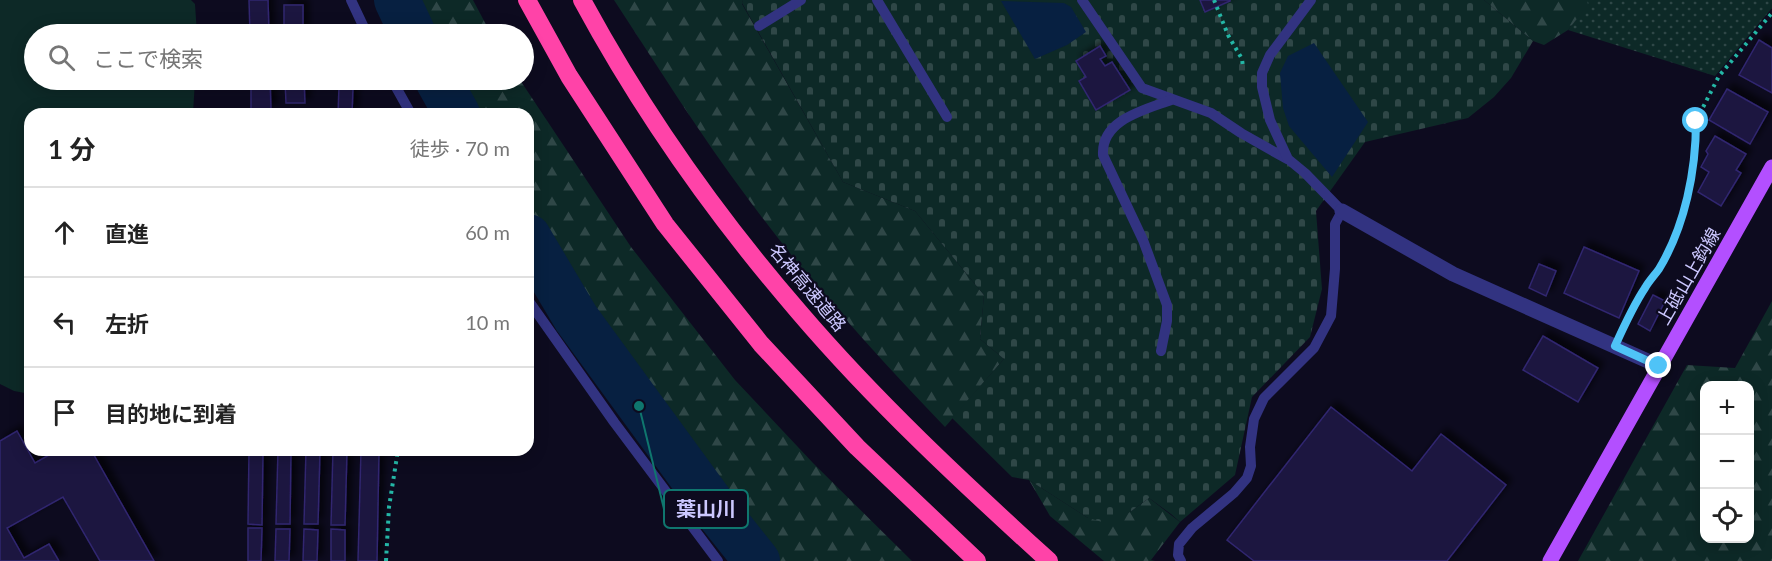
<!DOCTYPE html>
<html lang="ja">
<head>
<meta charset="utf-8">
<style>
	:root { --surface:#fff; --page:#f2f2f2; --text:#222; --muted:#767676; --line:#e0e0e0 }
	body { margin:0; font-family:Lato,"Noto Sans JP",sans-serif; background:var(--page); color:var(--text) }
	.controls { position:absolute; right:18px; bottom:18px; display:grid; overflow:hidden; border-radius:12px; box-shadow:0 3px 15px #0003 }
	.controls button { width:54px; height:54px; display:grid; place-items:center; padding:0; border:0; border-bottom:2px solid var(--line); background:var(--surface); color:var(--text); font:30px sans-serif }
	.stop { position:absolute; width:18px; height:18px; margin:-14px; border:4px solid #4fc3f7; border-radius:50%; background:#fff }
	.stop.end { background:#4fc3f7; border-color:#fff; box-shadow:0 2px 6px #0008 }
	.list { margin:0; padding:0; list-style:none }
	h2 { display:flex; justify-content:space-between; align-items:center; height:78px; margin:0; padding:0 24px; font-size:26px }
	h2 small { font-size:20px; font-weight:400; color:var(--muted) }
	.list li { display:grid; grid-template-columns:39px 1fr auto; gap:18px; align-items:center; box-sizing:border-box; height:90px; padding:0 24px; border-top:2px solid var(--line) }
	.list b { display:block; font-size:22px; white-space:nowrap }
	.list em { font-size:20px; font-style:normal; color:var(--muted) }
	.icon { flex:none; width:33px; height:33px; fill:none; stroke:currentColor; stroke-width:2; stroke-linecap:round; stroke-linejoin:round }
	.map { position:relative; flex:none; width:1772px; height:561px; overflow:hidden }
	.search { position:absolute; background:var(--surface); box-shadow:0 3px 15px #0003; left:24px; top:24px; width:510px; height:66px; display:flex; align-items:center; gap:15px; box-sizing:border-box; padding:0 21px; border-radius:33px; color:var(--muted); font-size:22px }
	.panel { position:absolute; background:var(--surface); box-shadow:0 3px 15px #0003; left:24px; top:108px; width:510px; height:348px; border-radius:18px }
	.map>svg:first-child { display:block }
	.grass { fill:url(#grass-dots) }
	.forest { fill:url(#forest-firs); fill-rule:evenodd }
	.cemetery { fill:url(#cemetery-stones) }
	.park { fill:#0d2927 }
	.water { fill:#072041 }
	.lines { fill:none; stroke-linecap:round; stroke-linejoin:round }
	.river { stroke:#072041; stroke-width:46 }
	.building { fill:#1c1541; stroke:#30266f; stroke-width:1.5; filter:url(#shadow) }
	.path { stroke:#24b7a6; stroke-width:4; stroke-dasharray:3 4.5; stroke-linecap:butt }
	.service { stroke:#323381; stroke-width:10 }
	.minor { stroke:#323381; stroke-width:15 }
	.primary { stroke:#b34fff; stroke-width:15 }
	.motorway { stroke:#ff43a8; stroke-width:18 }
	.route { stroke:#4fc3f7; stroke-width:8 }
	.labels { text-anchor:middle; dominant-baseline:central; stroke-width:4.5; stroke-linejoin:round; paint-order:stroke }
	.street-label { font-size:18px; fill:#ccc8ff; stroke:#0d0b1f }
	.leader { fill:none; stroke:#0f766e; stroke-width:2 }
	.callout-dot { fill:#0f766e; stroke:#0d0b1f; stroke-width:2 }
	.callout { fill:#0d0b1f; stroke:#0f766e; stroke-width:2 }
	.callout-label { font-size:20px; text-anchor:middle; font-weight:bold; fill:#ccc8ff }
</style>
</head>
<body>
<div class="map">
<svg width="1772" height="561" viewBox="0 0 1772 561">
	<defs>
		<pattern id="grass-dots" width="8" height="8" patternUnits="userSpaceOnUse" patternTransform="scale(1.5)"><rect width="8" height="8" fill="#0d2927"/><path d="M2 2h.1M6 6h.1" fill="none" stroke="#2f4747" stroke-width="1.8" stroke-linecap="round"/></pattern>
		<pattern id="forest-firs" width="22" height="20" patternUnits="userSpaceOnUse" patternTransform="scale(1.5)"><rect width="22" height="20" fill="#0d2927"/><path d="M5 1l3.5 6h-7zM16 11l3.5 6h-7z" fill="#2f4747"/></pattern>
		<pattern id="cemetery-stones" width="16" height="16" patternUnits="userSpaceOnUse" patternTransform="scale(1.5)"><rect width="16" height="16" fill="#0d2927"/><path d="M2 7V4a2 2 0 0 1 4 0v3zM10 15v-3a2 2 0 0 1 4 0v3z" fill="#2f4747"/></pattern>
		<filter id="shadow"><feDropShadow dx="5.5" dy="-5.5" stdDeviation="3" flood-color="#0009"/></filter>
	</defs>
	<rect width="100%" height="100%" fill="#0d0b1f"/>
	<polygon class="grass" points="1587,0 1772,0 1772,8 1715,76 1568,30 1587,5"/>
	<g class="forest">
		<polygon points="409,0 473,0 491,34 426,34"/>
		<path d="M614,0H743L742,4L843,182L915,211L984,295L980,339L1004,359L945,427C876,355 808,280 749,200C701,136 658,67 614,0Z"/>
		<polygon points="1484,0 1587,0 1588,5 1568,30 1544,45 1533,41"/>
		<polygon points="449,80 520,80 631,247 735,380 813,463 912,561 771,561 720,502 593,321 553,260 528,217 528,114 469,114"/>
		<path d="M1772,301V561H1578L1687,365L1735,368ZM1704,386H1750V538H1704Z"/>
		<polygon points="1029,480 1088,518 1130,512 1149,498 1180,522 1151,560 1155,561 1104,561 1050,516"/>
	</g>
	<polygon class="cemetery" points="743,0 1484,0 1533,41 1511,78 1494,97 1468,118 1365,142 1316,211 1322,289 1310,337 1252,397 1235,475 1180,522 1171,514 1149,498 1130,512 1106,523 1088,518 1029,480 1012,477 952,418 1004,359 980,339 984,295 915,211 843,182 742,3"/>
	<polygon class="park" points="0,0 191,0 195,4 197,34 34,34 34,80 195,80 193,114 30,114 30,394 14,391 0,384"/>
	<g class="water">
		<polygon points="1001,1 1064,3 1071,7 1086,32 1067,45 1035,59"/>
		<polygon points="1314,43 1368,122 1332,177 1289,126 1283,108 1280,73 1288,56"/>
	</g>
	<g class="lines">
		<g class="river">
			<polyline points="397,0 413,34"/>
			<polyline points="438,80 457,114"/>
			<polyline points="528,237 576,318 717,511 757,561"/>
		</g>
	</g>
	<g class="building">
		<polygon points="249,0 268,0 269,34 250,34"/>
		<polygon points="1200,0 1230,0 1230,1 1205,12"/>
		<rect x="284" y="5" width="19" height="29"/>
		<polygon points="1759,40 1772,48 1772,93 1739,75"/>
		<polygon points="1100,46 1106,56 1100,59 1105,66 1112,62 1130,90 1096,110 1079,81 1086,77 1076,61"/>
		<polygon points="251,80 270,80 271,109 251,110"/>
		<polygon points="285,80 304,80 305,103 286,103"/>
		<polygon points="339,87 353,87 352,114 338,114"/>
		<polygon points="1727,89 1768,112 1750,144 1709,120"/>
		<polygon points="1715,136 1746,154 1736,170 1741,173 1721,206 1698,192 1709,172 1701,167 1708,154 1706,151"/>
		<polygon points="1584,247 1639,271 1619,318 1564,293"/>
		<polygon points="1539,264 1556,271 1546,296 1529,288"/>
		<polygon points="1653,295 1665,301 1650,331 1638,324"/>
		<polygon points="1543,336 1598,368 1578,402 1523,370"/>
		<polygon points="1331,407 1412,471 1441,434 1506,485 1447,561 1254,561 1227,540"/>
		<polygon points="17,431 35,463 58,450 91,450 154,561 100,561 63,497 7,528 24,558 49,544 59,561 0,561 0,441"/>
		<polygon points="249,450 263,450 262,525 248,524"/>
		<polygon points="278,450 291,450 290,524 276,524"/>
		<polygon points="306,450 320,450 318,524 304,524"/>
		<polygon points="333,450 347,450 345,525 331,525"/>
		<polygon points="361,450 379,450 377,561 358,561"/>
		<polygon points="248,528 262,528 261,561 248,561"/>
		<polygon points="276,529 290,529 289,561 275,561"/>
		<polygon points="304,529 318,530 317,561 303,561"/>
		<polygon points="331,529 345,530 345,561 331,561"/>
	</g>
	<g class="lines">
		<g class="path">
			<polyline points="1214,0 1228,35 1242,59 1243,67"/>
			<polyline points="1623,329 1645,288 1658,270 1679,226 1689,186 1696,142 1696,121 1719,76 1772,13"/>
			<polyline points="386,561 389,507 398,450"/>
		</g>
		<g class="service">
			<polyline points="351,0 367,34"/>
			<polyline points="877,0 947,117"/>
			<polyline points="1082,0 1142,88 1211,113 1241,133 1287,159"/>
			<polyline points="759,26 801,0"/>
			<polyline points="392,80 411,114"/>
			<polyline points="528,300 614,422 718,561"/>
			<path d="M1161,351L1167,321V305L1143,240L1103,155C1101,120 1144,110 1171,100"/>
			<polyline points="1181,561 1178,555 1179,544 1192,528 1234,493 1247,478 1251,466 1250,447 1254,419 1264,398 1314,348 1331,316 1335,269 1335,224 1342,211 1305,173 1288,159 1270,120 1262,87 1262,73 1270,55 1311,0"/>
		</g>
		<polyline class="minor" points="1342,211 1453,274 1659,366"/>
		<polyline class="primary" points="1550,561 1772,167"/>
		<g class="motorway">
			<polyline points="527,0 569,76 665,224 761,344 857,447 977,561"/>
			<path d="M582,0C642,111 716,216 799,312C875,401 962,482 1049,561"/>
		</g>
	</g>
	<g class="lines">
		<path class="route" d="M1659,366L1615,346C1624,326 1633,306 1645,288C1649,281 1654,276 1659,269C1685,226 1696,171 1696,121"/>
	</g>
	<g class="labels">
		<g class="street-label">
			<text transform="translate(1688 276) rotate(-60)">上砥山上鈎線</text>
			<text transform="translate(808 287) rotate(50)">名神高速道路</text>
		</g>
	</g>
	<path class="leader" d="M639 406L664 509"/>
	<circle class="callout-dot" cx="639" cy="406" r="6"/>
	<rect class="callout" x="664" y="490" width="84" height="38" rx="6"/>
	<g class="callout-label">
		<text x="706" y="516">葉山川</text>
	</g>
</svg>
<div class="controls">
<button>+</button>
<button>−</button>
<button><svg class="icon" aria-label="locate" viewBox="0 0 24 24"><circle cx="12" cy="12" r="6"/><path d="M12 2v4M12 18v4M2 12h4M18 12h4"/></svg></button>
</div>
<div class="stop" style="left:1696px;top:121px"></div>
<div class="stop end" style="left:1659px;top:366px"></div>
<div class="search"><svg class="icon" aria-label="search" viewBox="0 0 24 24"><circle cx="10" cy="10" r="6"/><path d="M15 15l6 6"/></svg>ここで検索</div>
<section class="panel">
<h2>1 分<small>徒歩 · 70 m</small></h2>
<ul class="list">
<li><svg class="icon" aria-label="ahead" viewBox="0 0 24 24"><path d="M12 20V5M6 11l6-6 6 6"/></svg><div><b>直進</b></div><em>60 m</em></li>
<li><svg class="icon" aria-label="left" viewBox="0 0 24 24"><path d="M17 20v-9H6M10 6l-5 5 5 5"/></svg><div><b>左折</b></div><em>10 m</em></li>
<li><svg class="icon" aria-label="arrive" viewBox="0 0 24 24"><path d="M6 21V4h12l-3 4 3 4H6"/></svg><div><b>目的地に到着</b></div></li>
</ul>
</section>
</div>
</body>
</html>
